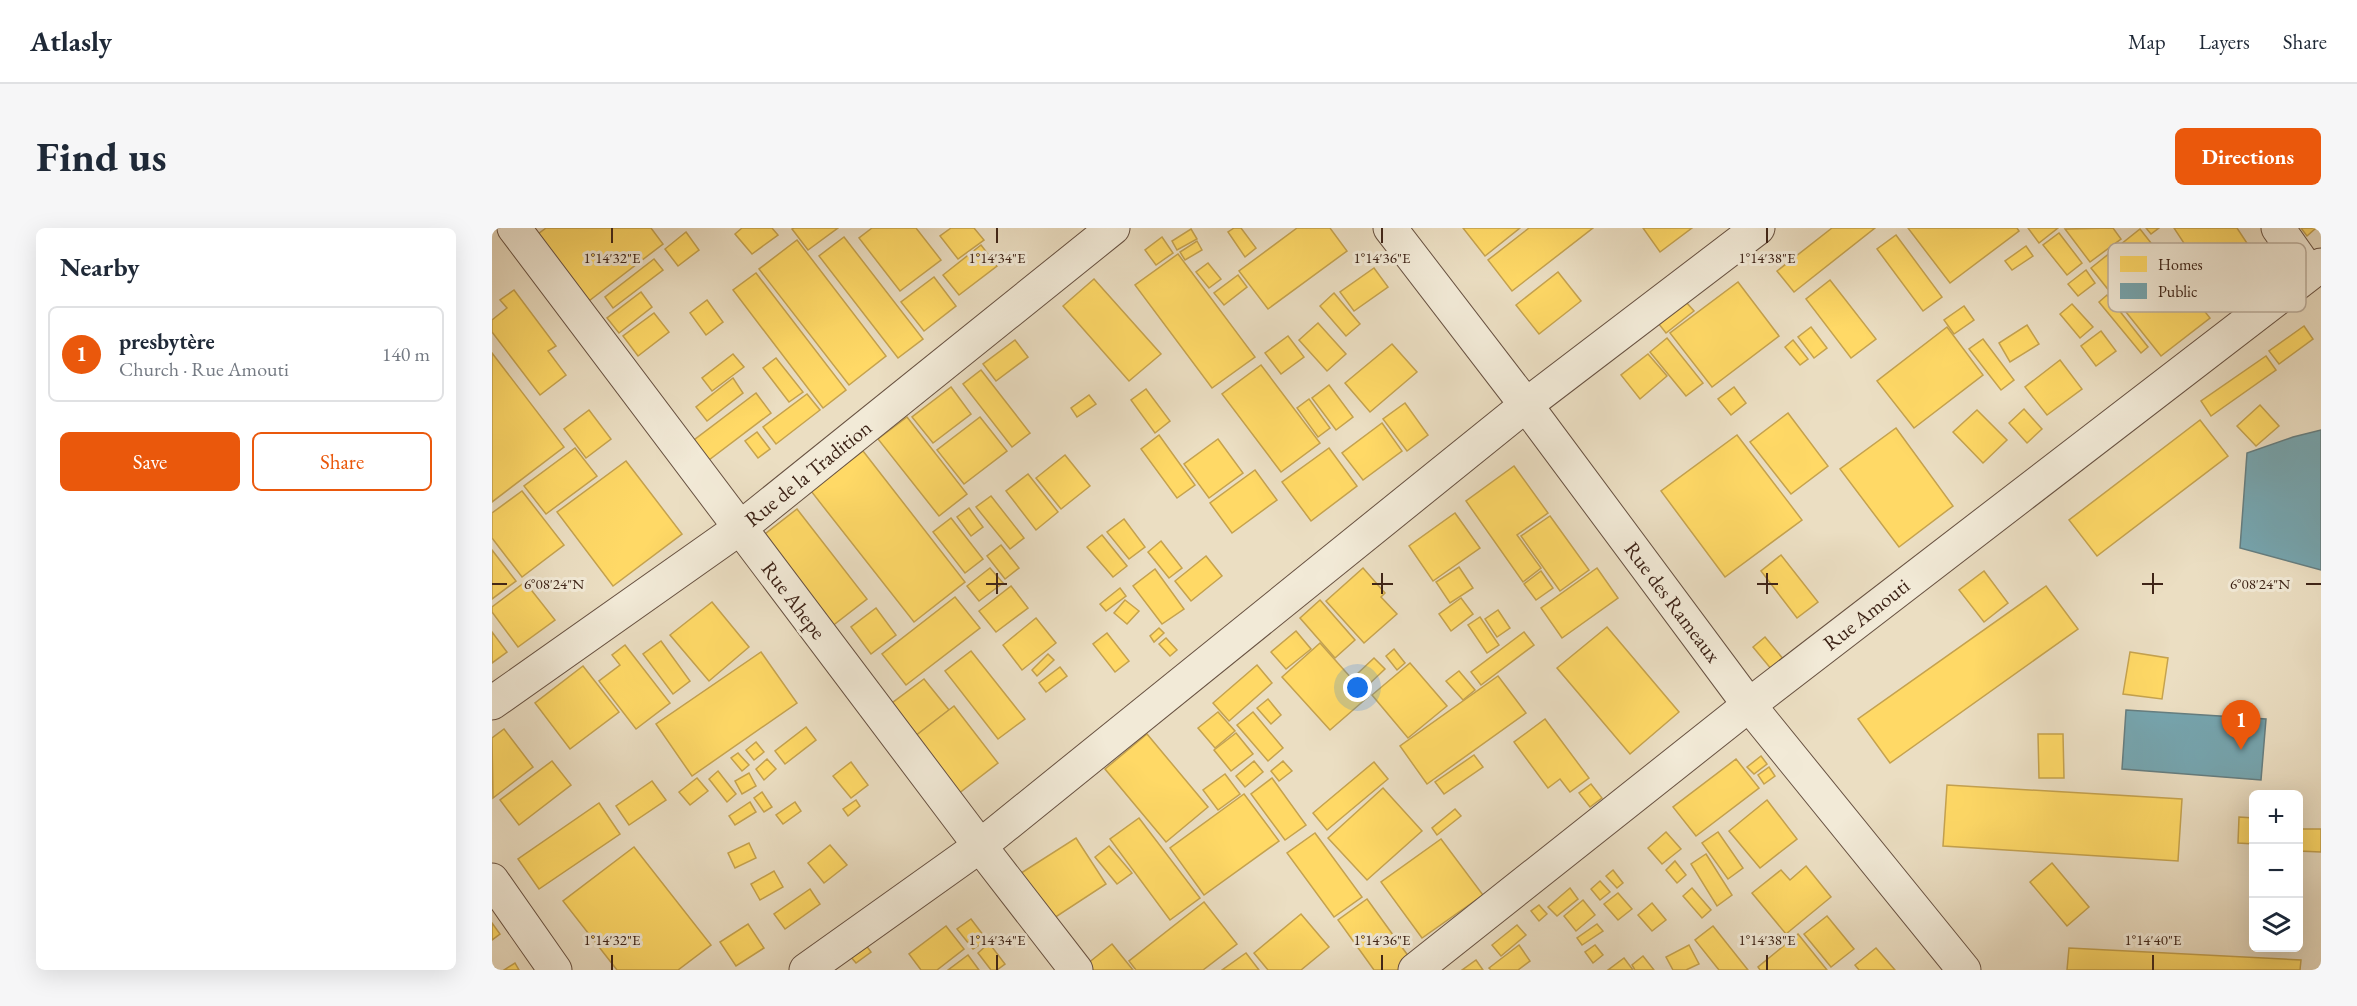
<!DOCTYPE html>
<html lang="en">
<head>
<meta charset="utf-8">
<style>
	:root { --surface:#fff; --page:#f6f6f7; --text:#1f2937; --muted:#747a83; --line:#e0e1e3; --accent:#ea580c }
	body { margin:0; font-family:"EB Garamond",serif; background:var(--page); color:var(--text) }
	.controls { position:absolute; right:18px; bottom:18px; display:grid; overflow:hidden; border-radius:9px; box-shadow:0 6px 24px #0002 }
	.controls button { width:54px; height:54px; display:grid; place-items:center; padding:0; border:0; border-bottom:2px solid var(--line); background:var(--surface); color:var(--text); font:30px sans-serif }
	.you { position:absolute; left:866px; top:460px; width:21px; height:21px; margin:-15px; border:4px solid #fff; border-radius:50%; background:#1a73e8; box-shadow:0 0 0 9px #1a73e833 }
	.badge { display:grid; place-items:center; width:39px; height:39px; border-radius:50%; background:var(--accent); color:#fff; font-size:20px; font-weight:700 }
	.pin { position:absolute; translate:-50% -50px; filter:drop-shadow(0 2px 3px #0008) }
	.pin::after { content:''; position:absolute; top:32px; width:21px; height:18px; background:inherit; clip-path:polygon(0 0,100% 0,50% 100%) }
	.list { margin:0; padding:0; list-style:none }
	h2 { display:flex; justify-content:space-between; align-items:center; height:78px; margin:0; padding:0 24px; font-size:26px }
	h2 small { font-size:20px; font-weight:400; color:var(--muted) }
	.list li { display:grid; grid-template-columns:39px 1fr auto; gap:18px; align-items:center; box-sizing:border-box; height:96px; margin:0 12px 12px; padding:0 12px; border:2px solid var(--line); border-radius:9px }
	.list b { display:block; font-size:22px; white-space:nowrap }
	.list p { margin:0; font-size:20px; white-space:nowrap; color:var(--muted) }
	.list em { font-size:20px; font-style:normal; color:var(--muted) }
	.actions { display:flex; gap:12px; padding:18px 24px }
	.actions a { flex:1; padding:14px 0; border:2px solid var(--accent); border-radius:9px; text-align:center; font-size:21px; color:var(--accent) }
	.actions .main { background:var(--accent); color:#fff }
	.icon { flex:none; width:33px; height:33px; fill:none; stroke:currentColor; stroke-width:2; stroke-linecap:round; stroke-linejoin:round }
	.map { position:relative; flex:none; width:1829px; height:742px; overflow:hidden; border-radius:9px }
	header { display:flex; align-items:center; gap:36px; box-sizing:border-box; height:84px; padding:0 30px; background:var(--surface); border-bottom:2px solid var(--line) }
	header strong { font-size:28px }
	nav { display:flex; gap:33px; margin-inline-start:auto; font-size:21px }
	.intro { display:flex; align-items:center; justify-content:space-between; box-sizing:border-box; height:144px; padding:0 36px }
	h1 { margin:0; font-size:42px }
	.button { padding:15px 27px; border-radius:9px; background:var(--accent); color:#fff; font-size:21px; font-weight:700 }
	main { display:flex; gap:36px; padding:0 36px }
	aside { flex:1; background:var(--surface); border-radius:9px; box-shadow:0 6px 24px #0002 }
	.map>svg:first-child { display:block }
	.homes { fill:#ffd966; stroke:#c5a24e; stroke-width:1.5 }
	.public { fill:#76a5af; stroke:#657e81; stroke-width:1.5 }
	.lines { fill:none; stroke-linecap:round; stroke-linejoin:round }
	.minor-casing { stroke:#685242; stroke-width:35 }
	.minor { stroke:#f2ead7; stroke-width:33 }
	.ticks { fill:none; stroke:#3d2317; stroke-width:2 }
	.labels { text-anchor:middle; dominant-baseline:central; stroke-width:6; stroke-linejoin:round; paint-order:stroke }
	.street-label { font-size:21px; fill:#3d2317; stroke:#f2ead7 }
	.key { fill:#f2ead7; stroke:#bcae9d; stroke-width:1.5 }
	.key-label { font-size:16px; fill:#3d2317 }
	.ticks-label { font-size:15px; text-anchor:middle; fill:#3d2317; stroke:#f2ead7; stroke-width:6; stroke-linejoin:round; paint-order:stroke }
</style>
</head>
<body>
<header>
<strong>Atlasly</strong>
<nav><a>Map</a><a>Layers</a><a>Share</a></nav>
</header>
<div class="intro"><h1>Find us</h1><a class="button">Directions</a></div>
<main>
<aside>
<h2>Nearby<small></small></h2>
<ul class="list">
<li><span class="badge">1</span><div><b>presbytère</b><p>Church · Rue Amouti</p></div><em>140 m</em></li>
</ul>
<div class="actions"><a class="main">Save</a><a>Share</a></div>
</aside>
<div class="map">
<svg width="1829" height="742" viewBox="0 0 1829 742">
	<rect width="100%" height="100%" fill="#ebdec2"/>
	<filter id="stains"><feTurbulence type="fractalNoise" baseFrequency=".00333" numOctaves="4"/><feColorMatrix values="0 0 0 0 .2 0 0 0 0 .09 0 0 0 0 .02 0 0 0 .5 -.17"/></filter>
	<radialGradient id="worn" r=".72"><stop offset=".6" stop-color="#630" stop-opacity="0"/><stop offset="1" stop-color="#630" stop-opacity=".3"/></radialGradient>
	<g class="homes">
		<polygon points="54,0 159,0 171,16 93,76 42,9"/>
		<polygon points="250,0 280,0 286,7 260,26 243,6"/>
		<polygon points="302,0 346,0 316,22 300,1"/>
		<polygon points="380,0 424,0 449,32 408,63 367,10"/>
		<polygon points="459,0 482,0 492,12 466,31 448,8"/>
		<polygon points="742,0 749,0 764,20 753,29 736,4"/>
		<polygon points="805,0 838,0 855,23 776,81 747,43"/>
		<polygon points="971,0 1028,0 993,28"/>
		<polygon points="1037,0 1101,0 1020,63 996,32"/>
		<polygon points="1151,0 1200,0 1168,24"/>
		<polygon points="1340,0 1383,0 1302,64 1285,43"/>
		<polygon points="1416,0 1525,0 1527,3 1458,55"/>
		<polygon points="1536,0 1566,0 1547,15"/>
		<polygon points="1621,0 1629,11 1598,34 1573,1"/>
		<polygon points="1654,0 1667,0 1659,6"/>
		<polygon points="1682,0 1745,0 1776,47 1732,76"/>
		<polygon points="1809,0 1824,0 1815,8"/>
		<polygon points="699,1 705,11 685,22 680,13"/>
		<polygon points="1648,1 1718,90 1669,128 1599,40"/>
		<polygon points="194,4 207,22 186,38 173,21"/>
		<polygon points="1567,5 1590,35 1575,47 1551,17"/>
		<polygon points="1404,7 1450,69 1431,83 1385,21"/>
		<polygon points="352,9 431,111 406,130 327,28"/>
		<polygon points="670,9 681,25 664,37 653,22"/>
		<polygon points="305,12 394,128 357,157 267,41"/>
		<polygon points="705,13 710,22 693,32 688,24"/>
		<polygon points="489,17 505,38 467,67 451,47"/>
		<polygon points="1534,18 1541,28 1520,42 1513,33"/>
		<polygon points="686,26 763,129 720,160 643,57"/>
		<polygon points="162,31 171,42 121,80 113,69"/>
		<polygon points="716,35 729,51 717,60 704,44"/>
		<polygon points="882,40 896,59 862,83 848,64"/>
		<polygon points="1594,42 1603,55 1586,68 1576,56"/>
		<polygon points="1066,44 1089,73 1047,106 1024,77"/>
		<polygon points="264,45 354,162 331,180 241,62"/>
		<polygon points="746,47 755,59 732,77 722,65"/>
		<polygon points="442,49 464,78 432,103 409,74"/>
		<polygon points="602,51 669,126 637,153 571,78"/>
		<polygon points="1338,52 1384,111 1359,130 1314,71"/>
		<polygon points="1246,54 1287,108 1220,159 1178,105"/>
		<polygon points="22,62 64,118 56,123 74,147 48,167 0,104 0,92 15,80 8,72"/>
		<polygon points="149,64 160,79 127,105 115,90"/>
		<polygon points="842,65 868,96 854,108 828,78"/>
		<polygon points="1615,67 1656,119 1649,125 1607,74"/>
		<polygon points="215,72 231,94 214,107 198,85"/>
		<polygon points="1194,74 1202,83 1174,105 1166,95"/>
		<polygon points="1580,76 1601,99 1588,110 1568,86"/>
		<polygon points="1472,78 1482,92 1462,106 1452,92"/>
		<polygon points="162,85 177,104 146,128 131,108"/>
		<polygon points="826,95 854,126 835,143 807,112"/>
		<polygon points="1535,97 1547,116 1518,134 1507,115"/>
		<polygon points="1812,98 1821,111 1787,136 1777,123"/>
		<polygon points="1319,99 1335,120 1322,130 1306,109"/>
		<polygon points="1455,99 1491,147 1422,200 1385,153"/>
		<polygon points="1609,103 1624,123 1604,138 1589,118"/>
		<polygon points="796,108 812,129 789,146 773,125"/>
		<polygon points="1175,110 1211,155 1194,168 1158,124"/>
		<polygon points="1491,111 1522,152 1509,162 1477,121"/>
		<polygon points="523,112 536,129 504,153 491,136"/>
		<polygon points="1301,112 1316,131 1308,137 1293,119"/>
		<polygon points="900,116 925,144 878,184 853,155"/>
		<polygon points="0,125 72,219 0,274"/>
		<polygon points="241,126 252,139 220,163 210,150"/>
		<polygon points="1156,126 1175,148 1148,171 1129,147"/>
		<polygon points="1774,128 1784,142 1719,188 1709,173"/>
		<polygon points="284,130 311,164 297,174 271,140"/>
		<polygon points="1568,132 1590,161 1555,187 1533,159"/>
		<polygon points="769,137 828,215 789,244 730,166"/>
		<polygon points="489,142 538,205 520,219 471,156"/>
		<polygon points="241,150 251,165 215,193 204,179"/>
		<polygon points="837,157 861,189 844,202 820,170"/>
		<polygon points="459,159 479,186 441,215 420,189"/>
		<polygon points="1242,159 1254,175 1239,187 1226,171"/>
		<polygon points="654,161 678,193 663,205 639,172"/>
		<polygon points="264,165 279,185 213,235 198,215"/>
		<polygon points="315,166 328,182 284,216 271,199"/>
		<polygon points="597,167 604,176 585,189 579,180"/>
		<polygon points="817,171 838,200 826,209 805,180"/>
		<polygon points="913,175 936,207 915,223 891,191"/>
		<polygon points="1768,177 1787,198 1764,218 1745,198"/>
		<polygon points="1532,181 1550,201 1535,215 1517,195"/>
		<polygon points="97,182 119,211 94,230 72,201"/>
		<polygon points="1485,182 1515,212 1491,235 1461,204"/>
		<polygon points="1296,185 1336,238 1299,266 1258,214"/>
		<polygon points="415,189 475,266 447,288 386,211"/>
		<polygon points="488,189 515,223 472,256 445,222"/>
		<polygon points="1708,192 1736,228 1605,328 1577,292"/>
		<polygon points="890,195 910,223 871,252 850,225"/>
		<polygon points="1404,200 1461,278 1407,319 1348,241"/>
		<polygon points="265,204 278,221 266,230 253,213"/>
		<polygon points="667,207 703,257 685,270 649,221"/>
		<polygon points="1245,207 1310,292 1233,349 1169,263"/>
		<polygon points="726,211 751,245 717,270 692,236"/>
		<polygon points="83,220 105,248 54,286 32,258"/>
		<polygon points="837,220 865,258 819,293 790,254"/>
		<polygon points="371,223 473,354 422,394 319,263"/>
		<polygon points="573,227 598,258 569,281 544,250"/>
		<polygon points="134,233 190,306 121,358 65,284"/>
		<polygon points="1022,238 1056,285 1025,307 1049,340 1031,354 974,273"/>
		<polygon points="763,242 785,272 740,305 718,275"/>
		<polygon points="536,246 566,284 544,302 514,263"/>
		<polygon points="30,263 72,317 30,349 0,310 0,285"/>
		<polygon points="499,268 532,310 518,321 484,279"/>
		<polygon points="477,280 491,299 479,308 465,289"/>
		<polygon points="305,281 375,371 339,399 269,309"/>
		<polygon points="963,285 988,320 941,353 917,318"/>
		<polygon points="1058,288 1097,342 1068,363 1029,308"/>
		<polygon points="459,290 491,331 473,345 441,304"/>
		<polygon points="632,291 653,319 637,331 615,304"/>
		<polygon points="610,307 635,338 621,349 595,319"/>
		<polygon points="669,313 690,340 677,350 656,324"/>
		<polygon points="509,317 527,340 513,351 495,328"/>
		<polygon points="0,322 24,353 0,371"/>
		<polygon points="1289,327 1326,374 1305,390 1269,343"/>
		<polygon points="714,328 730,348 699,373 683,353"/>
		<polygon points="967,339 981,360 958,375 944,354"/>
		<polygon points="498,340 511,355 487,373 475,358"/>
		<polygon points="871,340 893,365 889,369 905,386 872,415 834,373"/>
		<polygon points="1105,340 1126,370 1070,410 1049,380"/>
		<polygon points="663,341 692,381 670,396 641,358"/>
		<polygon points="1049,343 1061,360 1044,372 1032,356"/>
		<polygon points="1492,343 1516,375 1492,394 1467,362"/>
		<polygon points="33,354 63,392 26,419 0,384 0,379"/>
		<polygon points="519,358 536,380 504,404 487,383"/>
		<polygon points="1554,358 1586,401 1398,535 1366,491"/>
		<polygon points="628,360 634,368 614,383 608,376"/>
		<polygon points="463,369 488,400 414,457 390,426"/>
		<polygon points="969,370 981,386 959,403 947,386"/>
		<polygon points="633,372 647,383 635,396 622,385"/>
		<polygon points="828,372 863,412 843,430 808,390"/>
		<polygon points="220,374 257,419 217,453 178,407"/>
		<polygon points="384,380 404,407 379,426 359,399"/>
		<polygon points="1006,382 1018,400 1005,409 993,391"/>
		<polygon points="988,389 1007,417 995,425 976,397"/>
		<polygon points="544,390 564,415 530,442 511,417"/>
		<polygon points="1115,399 1187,484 1138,526 1065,440"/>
		<polygon points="667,400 672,405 662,414 658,408"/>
		<polygon points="804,403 819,421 794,441 779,424"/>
		<polygon points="0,404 15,424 0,435"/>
		<polygon points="1032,404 1042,417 989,457 979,444"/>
		<polygon points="615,405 637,433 623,444 601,416"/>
		<polygon points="1273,409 1297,438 1285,448 1261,419"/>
		<polygon points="674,410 685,422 678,428 667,416"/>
		<polygon points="169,413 198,453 181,466 151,426"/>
		<polygon points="828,415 876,469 838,502 790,449"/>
		<polygon points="133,417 178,475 144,501 107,453 128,437 120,427"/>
		<polygon points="902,421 913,435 905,442 894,428"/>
		<polygon points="479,423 533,491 506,511 453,443"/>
		<polygon points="269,424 305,475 200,548 164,496"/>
		<polygon points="1638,424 1676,430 1670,471 1631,466"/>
		<polygon points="556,426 562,432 545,448 540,442"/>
		<polygon points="882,430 893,441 875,458 864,447"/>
		<polygon points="918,435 955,478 916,510 880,467"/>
		<polygon points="765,437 780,455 737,493 721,475"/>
		<polygon points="91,438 127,484 78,521 43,475"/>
		<polygon points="568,439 575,448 554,464 547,455"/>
		<polygon points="967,443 983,462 971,472 954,453"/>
		<polygon points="1006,448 1034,485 935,556 908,518"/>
		<polygon points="432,451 457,482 425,507 400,475"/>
		<polygon points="776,471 789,487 779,496 765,480"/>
		<polygon points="462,478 506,535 466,566 422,509"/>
		<polygon points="726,484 743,503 723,520 706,500"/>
		<polygon points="761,484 791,520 776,533 745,497"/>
		<polygon points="1053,491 1097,550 1078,564 1068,551 1056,560 1022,514"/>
		<polygon points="314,499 324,512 293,536 283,523"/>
		<polygon points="12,501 41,539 1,570 0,510"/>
		<polygon points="744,505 761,526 739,543 722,522"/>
		<polygon points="655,506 716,579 674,614 613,541"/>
		<polygon points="1546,506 1571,506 1572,550 1547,550"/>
		<polygon points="264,514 272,524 262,532 254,522"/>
		<polygon points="246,525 257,537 250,543 239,530"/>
		<polygon points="982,527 991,539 952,566 943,554"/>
		<polygon points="1269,528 1275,536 1262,546 1255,539"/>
		<polygon points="275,531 284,541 272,552 264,541"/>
		<polygon points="1244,531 1267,560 1204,608 1181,579"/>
		<polygon points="60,533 79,557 27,597 8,572"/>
		<polygon points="762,533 771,544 753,559 744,548"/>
		<polygon points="791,533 800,543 787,553 779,543"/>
		<polygon points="359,534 376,557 359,570 341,548"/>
		<polygon points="882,534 896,551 835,602 821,585"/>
		<polygon points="1277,539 1283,548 1272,556 1266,547"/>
		<polygon points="226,543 244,566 235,574 217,551"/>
		<polygon points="257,545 264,558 250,566 243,553"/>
		<polygon points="733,546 748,566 726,582 711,562"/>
		<polygon points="205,550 216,563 198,577 187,564"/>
		<polygon points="780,550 814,597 793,612 759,566"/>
		<polygon points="160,553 174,572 137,597 124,578"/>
		<polygon points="1099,556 1110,570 1098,579 1087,565"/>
		<polygon points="1455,557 1690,571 1686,633 1451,618"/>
		<polygon points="891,560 930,603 875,652 836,610"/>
		<polygon points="270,564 280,579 272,584 262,570"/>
		<polygon points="752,566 787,613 712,667 678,620"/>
		<polygon points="364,572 368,578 356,588 351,581"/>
		<polygon points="1275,572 1305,611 1268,640 1237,603"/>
		<polygon points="258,574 264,584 243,597 237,588"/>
		<polygon points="303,574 309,583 291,596 284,587"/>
		<polygon points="107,575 128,606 47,661 26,631"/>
		<polygon points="963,581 969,588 945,607 940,600"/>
		<polygon points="1747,589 1762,590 1762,616 1746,615"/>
		<polygon points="647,590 708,670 678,692 618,611"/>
		<polygon points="1806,601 1829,601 1829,624 1806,623"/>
		<polygon points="1174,604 1189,621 1170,636 1156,620"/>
		<polygon points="1226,604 1251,640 1236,651 1210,615"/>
		<polygon points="823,605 870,669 842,689 795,625"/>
		<polygon points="584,610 614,656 556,694 526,647"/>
		<polygon points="949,611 991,667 930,710 889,654"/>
		<polygon points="257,615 264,630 243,640 236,625"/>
		<polygon points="338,617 355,637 332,655 316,635"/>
		<polygon points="617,618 640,645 625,656 603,629"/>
		<polygon points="142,619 219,717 186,742 125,742 71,673"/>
		<polygon points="1214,626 1240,667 1225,678 1199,636"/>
		<polygon points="1183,633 1194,647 1185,655 1174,642"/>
		<polygon points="1560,635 1597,679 1575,698 1538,654"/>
		<polygon points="1314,638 1339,669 1294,706 1260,665 1289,642 1298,652"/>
		<polygon points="1121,642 1131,655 1125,660 1114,648"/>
		<polygon points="282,643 291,659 268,672 259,656"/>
		<polygon points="1108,653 1118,664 1108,672 1099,661"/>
		<polygon points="1078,660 1086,671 1065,688 1056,679"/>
		<polygon points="1200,660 1219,682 1210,690 1191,668"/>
		<polygon points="318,661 328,676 293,701 282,686"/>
		<polygon points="1126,665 1140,681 1126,692 1112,676"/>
		<polygon points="875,671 925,740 923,742 882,742 846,692"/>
		<polygon points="1091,672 1103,687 1084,703 1072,688"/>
		<polygon points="712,674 745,716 711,742 644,742 637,733"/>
		<polygon points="1160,675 1174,692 1160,703 1146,687"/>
		<polygon points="1047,677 1055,686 1047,693 1039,683"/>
		<polygon points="809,686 837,719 809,742 776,742 762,725"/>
		<polygon points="1335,688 1362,721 1339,739 1312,706"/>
		<polygon points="479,691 495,712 481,721 465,701"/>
		<polygon points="0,695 8,706 0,712"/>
		<polygon points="256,696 272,720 244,738 228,714"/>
		<polygon points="1105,696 1111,703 1090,717 1085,710"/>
		<polygon points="1025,697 1034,707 1009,728 1000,717"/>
		<polygon points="454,698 472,721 445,742 429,742 417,726"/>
		<polygon points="1221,698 1256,742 1227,742 1203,712"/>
		<polygon points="1306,706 1335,742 1268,742 1266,739"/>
		<polygon points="368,709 379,724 364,735 352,721"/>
		<polygon points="497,715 513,736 505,742 499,742 486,725"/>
		<polygon points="620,716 641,742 600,742 595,736"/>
		<polygon points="1027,717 1038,733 1026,742 999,742 997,740"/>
		<polygon points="1103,717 1111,727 1101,735 1093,724"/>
		<polygon points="1197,717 1207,736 1194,742 1181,742 1174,729"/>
		<polygon points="1384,720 1403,742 1367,742 1363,737"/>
		<polygon points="1577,720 1809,732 1808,742 1575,742"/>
		<polygon points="754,725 767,742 730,742"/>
		<polygon points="476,727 487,742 456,742"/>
		<polygon points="1151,728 1162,742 1143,742 1140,737"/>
		<polygon points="1132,730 1141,742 1116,742"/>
		<polygon points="984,732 991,742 970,742"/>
		<polygon points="23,735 27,742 12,742"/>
	</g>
	<g class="public">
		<polygon points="1829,202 1829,342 1748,320 1755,225 1801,209"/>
		<polygon points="1634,482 1774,491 1769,552 1630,541"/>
	</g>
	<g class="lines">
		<defs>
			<g id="minor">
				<polyline points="22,0 488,618 584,742"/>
				<polyline points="898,0 1034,177 1257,477 1472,742"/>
				<polyline points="1786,0 1817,44"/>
				<polyline points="0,475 248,300 621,0"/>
				<polyline points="0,652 63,742"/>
				<polyline points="314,742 488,618 1034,177 1266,0"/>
				<polyline points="923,742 1257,477 1829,37"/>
			</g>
		</defs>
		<use href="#minor" class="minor-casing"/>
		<use href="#minor" class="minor"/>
	</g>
	<path class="ticks" d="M120,0V15M505,0V15M890,0V15M1275,0V15M505,345V366M890,345V366M1275,345V366M1661,345V366M0,356H15M494,356H515M880,356H901M1265,356H1286M1650,356H1671M1814,356H1829M120,727V742M505,727V742M890,727V742M1275,727V742M1661,727V742"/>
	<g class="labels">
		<g class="street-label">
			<text transform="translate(316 245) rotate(-39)">Rue de la Tradition</text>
			<text transform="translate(302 372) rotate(53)">Rue Ahepe</text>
			<text transform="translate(1181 374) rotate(53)">Rue des Rameaux</text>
			<text transform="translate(1374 386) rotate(-38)">Rue Amouti</text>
		</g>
	</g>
	<rect x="1616" y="15" width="198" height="69" rx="9" class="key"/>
	<rect x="1628" y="28" width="27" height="16" fill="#ffd966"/>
	<rect x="1628" y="55" width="27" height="16" fill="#76a5af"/>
	<g class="key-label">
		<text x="1666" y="42">Homes</text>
		<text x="1666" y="69">Public</text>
	</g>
	<g class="ticks-label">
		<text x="120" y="35">1°14'32"E</text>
		<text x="505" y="35">1°14'34"E</text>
		<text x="890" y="35">1°14'36"E</text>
		<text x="1275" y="35">1°14'38"E</text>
		<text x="62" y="361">6°08'24"N</text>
		<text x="1768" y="361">6°08'24"N</text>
		<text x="120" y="717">1°14'32"E</text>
		<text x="505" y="717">1°14'34"E</text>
		<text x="890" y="717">1°14'36"E</text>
		<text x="1275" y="717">1°14'38"E</text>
		<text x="1661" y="717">1°14'40"E</text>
	</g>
	<rect width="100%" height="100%" filter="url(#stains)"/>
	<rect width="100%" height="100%" fill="url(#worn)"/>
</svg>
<div class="controls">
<button>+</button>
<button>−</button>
<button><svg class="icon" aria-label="layers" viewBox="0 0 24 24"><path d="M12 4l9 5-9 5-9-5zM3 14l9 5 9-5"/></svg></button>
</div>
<div class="you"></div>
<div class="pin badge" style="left:1749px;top:522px">1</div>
</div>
</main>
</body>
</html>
